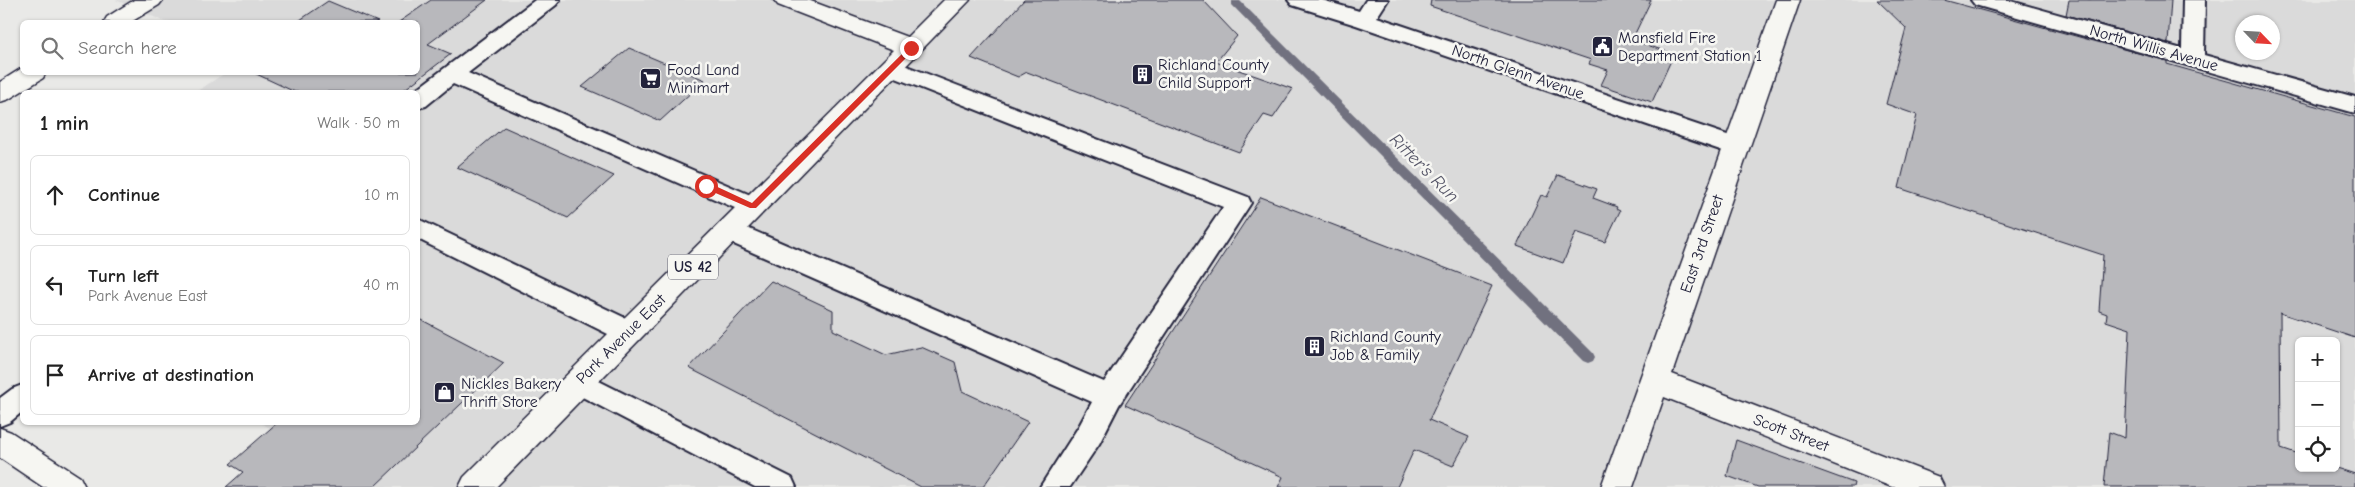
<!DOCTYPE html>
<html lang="en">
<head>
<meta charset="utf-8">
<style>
	:root { --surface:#fff; --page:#f6f6f6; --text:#222; --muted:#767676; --line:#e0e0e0 }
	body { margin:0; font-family:"Comic Neue",sans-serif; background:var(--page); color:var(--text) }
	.controls { position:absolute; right:15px; bottom:15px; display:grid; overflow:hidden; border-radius:8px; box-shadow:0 1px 4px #0004 }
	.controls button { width:45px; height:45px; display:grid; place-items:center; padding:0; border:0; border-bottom:1px solid var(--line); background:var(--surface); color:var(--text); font:25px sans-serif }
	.compass { position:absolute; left:2235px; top:15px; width:45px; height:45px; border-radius:50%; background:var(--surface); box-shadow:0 1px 4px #0004; rotate:115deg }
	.stop { position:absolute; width:15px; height:15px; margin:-11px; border:4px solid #d93025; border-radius:50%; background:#fff }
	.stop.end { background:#d93025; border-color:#fff; box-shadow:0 1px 5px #0008 }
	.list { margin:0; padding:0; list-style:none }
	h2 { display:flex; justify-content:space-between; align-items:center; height:65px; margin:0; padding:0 20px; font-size:21px }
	h2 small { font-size:16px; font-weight:400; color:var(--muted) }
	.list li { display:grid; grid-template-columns:32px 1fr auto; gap:15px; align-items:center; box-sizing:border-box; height:80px; margin:0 10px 10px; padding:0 10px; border:1px solid var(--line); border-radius:8px }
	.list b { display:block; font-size:19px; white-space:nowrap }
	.list p { margin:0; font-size:16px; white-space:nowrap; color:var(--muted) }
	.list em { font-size:16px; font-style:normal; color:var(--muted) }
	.icon { flex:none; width:28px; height:28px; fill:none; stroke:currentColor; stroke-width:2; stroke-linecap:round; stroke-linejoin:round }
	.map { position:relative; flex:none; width:2355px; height:487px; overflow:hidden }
	.search { position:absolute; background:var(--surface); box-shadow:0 1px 4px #0004; left:20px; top:20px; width:400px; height:55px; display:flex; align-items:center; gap:12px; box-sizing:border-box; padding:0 18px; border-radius:8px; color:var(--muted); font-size:19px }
	.panel { position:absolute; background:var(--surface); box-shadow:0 1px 4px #0004; left:20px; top:90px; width:400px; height:335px; border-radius:8px }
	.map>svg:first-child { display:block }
	.built { fill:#dadada; fill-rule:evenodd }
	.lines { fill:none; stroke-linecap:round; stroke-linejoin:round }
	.stream { fill:#71717f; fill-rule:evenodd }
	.building { fill:#b8b8bc; stroke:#22223b }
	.service-casing { stroke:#22223b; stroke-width:4 }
	.minor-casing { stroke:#22223b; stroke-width:3 }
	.tertiary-casing { stroke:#22223b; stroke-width:3 }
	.primary-casing { stroke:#22223b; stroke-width:3 }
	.service { fill:#f6f6f2; fill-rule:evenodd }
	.minor { fill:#f6f6f2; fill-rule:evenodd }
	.tertiary { fill:#f6f6f2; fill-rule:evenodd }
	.primary { fill:#f6f6f2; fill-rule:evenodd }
	.route { fill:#d93025 }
	.labels { text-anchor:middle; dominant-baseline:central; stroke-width:5; stroke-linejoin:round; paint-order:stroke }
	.shield { fill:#f6f6f2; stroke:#626272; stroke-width:1 }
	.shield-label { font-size:15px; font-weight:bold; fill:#22223b }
	.poi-label { font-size:16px; fill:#22223b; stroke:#f6f6f2; text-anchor:start }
	.street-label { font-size:16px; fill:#22223b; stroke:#f6f6f2 }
	.water-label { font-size:18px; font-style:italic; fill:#565668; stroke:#f6f6f2 }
</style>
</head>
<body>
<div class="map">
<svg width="2355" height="487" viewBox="0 0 2355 487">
	<rect width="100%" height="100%" fill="#e9e9e7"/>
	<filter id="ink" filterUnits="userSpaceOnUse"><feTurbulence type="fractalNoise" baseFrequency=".02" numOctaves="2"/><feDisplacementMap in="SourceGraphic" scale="10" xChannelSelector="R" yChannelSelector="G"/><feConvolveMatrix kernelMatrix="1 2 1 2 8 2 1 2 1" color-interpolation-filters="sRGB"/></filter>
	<g filter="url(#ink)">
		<path class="built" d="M116,0H2355V487H372L261,423L418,422V92H196L225,73L418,72V22H165ZM2242,22H2272V52H2242ZM2299,341H2336V468H2299Z"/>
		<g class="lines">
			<polygon class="stream" points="1232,1 1240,1 1593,353 1595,357 1593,361 1588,363 1583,361 1232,5"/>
		</g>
		<g class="building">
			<polygon points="431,0 487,0 428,44 451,54 401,92 295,92 252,72 418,72 418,22 399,22"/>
			<polygon points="1024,0 1203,0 1237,36 1216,62 1293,89 1273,118 1264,115 1239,152 1027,72 1018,77 971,58"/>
			<polygon points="1431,0 1651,0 1632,40 1674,54 1652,102 1601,85 1608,70 1589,64 1591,60 1430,6"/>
			<polygon points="1877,0 1944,0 2167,61 2167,64 2355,117 2355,338 2280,313 2281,448 2299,454 2299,468 2336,468 2355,474 2355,487 2104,487 2109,432 2125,438 2130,329 2106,321 2107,314 2099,311 2103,255 1899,188 1917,115 1886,104 1906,28"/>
			<polygon points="2069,0 2171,0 2168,43 2066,15"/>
			<polygon points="328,1 378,22 297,22"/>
			<polygon points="629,48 705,80 660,121 582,87"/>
			<polygon points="504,127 614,176 568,218 457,167"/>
			<polygon points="1558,175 1597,189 1593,198 1617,207 1616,209 1620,211 1605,242 1576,232 1563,263 1517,246 1541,195 1547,197"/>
			<polygon points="1261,197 1492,286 1429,420 1469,437 1453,466 1414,450 1397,487 1278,487 1283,477 1125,405"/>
			<polygon points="771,281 833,310 833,330 886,355 921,347 955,362 962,391 1028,422 983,487 921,487 689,368"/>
			<polygon points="418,318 504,363 374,487 226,487 243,472 230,464 278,422 418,422"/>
			<polygon points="1736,440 1854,483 1853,487 1758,487 1727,476"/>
		</g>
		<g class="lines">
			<defs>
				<g id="service">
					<polygon points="535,0 560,0 556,5 468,73 762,200 765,206 762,212 753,215 744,212 453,84 426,106 418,108 418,92 413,92"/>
					<polygon points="1288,0 1322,0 1359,11 1366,0 1388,0 1377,17 1745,141 1749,147 1745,153 1737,155 1729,153 1356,25 1292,5"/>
					<polygon points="1971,0 2007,0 2182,49 2183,0 2205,0 2204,55 2355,97 2355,113 1975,5"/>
					<polygon points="891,60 1248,197 1251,203 1119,405 1099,444 1070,487 1040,487 1079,426 1092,402 720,238 717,231 720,224 729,222 738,224 1104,382 1223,207 883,73 880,68 883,63"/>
					<polygon points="418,219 638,324 642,332 638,340 629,343 620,340 418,239"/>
					<polygon points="579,371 792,478 796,487 755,487 569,390 565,382 569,374"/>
					<polygon points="22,385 22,412 10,422 0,426 0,398 12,389"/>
				</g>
				<g id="minor">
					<polygon points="1776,0 1800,0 1672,374 1939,477 1944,487 1892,487 1664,397 1633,487 1601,487"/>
					<polygon points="0,428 11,432 80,477 85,487 43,487 0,458"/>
				</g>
				<g id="tertiary">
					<polygon points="134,0 163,0 159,5 131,22 104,22 107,17"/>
					<polygon points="22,68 22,72 46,72 43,78 9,99 0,102 0,82"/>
				</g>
				<polygon id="primary" points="774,0 808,0 907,37 944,0 970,0 496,487 459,487 464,477 894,50 778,5"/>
			</defs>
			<use href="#service" class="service-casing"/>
			<use href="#minor" class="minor-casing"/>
			<use href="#tertiary" class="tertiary-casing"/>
			<use href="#primary" class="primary-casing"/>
			<use href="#service" class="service"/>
			<use href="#minor" class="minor"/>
			<use href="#tertiary" class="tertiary"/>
			<use href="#primary" class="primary"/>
		</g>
	</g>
	<polygon class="route" points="911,45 915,48 914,50 756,208 750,208 704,188 704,183 709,183 752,203"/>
	<defs>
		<symbol id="civic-square" viewBox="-11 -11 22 22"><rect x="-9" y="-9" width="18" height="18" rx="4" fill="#22223b" stroke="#f6f6f2"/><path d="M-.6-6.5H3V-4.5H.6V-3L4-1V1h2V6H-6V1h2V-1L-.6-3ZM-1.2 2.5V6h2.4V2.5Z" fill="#fff"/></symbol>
		<symbol id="building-square" viewBox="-11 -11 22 22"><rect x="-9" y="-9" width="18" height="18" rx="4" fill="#22223b" stroke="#f6f6f2"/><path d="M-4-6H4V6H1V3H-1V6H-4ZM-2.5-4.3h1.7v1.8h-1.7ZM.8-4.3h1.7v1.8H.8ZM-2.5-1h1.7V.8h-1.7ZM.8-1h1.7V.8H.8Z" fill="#fff"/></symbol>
		<symbol id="supermarket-square" viewBox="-11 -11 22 22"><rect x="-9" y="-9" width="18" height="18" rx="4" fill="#22223b" stroke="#f6f6f2"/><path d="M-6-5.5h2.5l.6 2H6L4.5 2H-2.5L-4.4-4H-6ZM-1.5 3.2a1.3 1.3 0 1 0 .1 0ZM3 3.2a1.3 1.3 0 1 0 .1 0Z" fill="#fff"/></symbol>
		<symbol id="shop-square" viewBox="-11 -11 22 22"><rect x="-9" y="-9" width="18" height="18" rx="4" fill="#22223b" stroke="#f6f6f2"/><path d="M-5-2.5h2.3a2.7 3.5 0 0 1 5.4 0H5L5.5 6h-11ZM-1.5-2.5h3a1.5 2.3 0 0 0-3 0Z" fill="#fff"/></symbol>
	</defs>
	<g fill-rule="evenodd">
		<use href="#civic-square" x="1590" y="34" width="25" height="25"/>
		<use href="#building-square" x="1130" y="62" width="25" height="25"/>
		<use href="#supermarket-square" x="638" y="66" width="25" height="25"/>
		<use href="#building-square" x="1302" y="334" width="25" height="25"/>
		<use href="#shop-square" x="432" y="380" width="25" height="25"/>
	</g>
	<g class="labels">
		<rect class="shield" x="668" y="254.5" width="50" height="25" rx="4"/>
		<g class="shield-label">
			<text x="693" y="267">US 42</text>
		</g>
		<g class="poi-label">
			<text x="1618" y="38">Mansfield Fire<tspan x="1618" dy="18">Department Station 1</tspan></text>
			<text x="1158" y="65">Richland County<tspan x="1158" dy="18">Child Support</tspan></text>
			<text x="667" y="70">Food Land<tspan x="667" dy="18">Minimart</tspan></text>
			<text x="1330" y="337">Richland County<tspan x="1330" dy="18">Job &amp; Family</tspan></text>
			<text x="461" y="384">Nickles Bakery<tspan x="461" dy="18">Thrift Store</tspan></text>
		</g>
		<g class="street-label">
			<text transform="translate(2154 48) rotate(16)">North Willis Avenue</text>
			<text transform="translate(1518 72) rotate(19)">North Glenn Avenue</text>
			<text transform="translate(1702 244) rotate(-71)">East 3rd Street</text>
			<text transform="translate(621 339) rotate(-45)">Park Avenue East</text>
			<text transform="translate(1791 433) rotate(21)">Scott Street</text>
		</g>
		<g class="water-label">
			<text transform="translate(1424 168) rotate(45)">Ritter's Run</text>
		</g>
	</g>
</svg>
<div class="controls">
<button>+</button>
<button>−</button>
<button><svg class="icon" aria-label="locate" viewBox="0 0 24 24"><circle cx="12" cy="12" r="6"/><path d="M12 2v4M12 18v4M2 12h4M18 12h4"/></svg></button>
</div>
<svg class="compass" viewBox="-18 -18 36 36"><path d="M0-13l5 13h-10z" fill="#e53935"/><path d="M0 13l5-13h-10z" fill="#767676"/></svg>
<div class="stop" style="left:706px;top:186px"></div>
<div class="stop end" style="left:911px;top:48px"></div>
<div class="search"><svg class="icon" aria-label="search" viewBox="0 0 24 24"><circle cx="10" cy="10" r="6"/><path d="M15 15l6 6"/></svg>Search here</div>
<section class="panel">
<h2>1 min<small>Walk · 50 m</small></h2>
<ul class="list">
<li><svg class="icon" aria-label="ahead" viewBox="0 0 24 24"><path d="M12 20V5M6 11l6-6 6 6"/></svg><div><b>Continue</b></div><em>10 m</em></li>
<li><svg class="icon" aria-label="left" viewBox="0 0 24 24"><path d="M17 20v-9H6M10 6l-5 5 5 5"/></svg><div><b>Turn left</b><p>Park Avenue East</p></div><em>40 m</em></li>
<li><svg class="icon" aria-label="arrive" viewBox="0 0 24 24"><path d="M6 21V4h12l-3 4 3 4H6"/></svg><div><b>Arrive at destination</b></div></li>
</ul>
</section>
</div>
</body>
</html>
